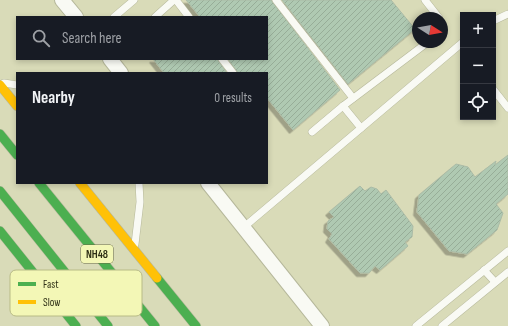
<!DOCTYPE html>
<html lang="en">
<head>
<meta charset="utf-8">
<style>
	:root { --surface:#171b24; --page:#242831; --text:#f1f3f6; --muted:#9ea1a6; --line:#363941 }
	body { margin:0; font-family:"Sofia Sans Condensed",sans-serif; background:var(--page); color:var(--text) }
	.controls { position:absolute; right:12px; top:12px; display:grid; overflow:hidden; border-radius:0px; box-shadow:0 2px 6px #0003 }
	.controls button { width:36px; height:36px; display:grid; place-items:center; padding:0; border:0; border-bottom:1px solid var(--line); background:var(--surface); color:var(--text); font:20px sans-serif }
	.compass { position:absolute; left:412px; top:12px; width:36px; height:36px; border-radius:50%; background:var(--surface); box-shadow:0 2px 6px #0003; rotate:101deg }
	.list { margin:0; padding:0; list-style:none }
	h2 { display:flex; justify-content:space-between; align-items:center; height:52px; margin:0; padding:0 16px; font-size:17px }
	h2 small { font-size:13px; font-weight:400; color:var(--muted) }
	.icon { flex:none; width:22px; height:22px; fill:none; stroke:currentColor; stroke-width:2; stroke-linecap:round; stroke-linejoin:round }
	.map { position:relative; flex:none; width:508px; height:326px; overflow:hidden }
	.search { position:absolute; background:var(--surface); box-shadow:0 2px 6px #0003; left:16px; top:16px; width:252px; height:44px; display:flex; align-items:center; gap:10px; box-sizing:border-box; padding:0 14px; border-radius:0px; color:var(--muted); font-size:15px }
	.panel { position:absolute; background:var(--surface); box-shadow:0 2px 6px #0003; left:16px; top:72px; width:252px; height:112px; border-radius:0px }
	.map>svg:first-child { display:block }
	.building { fill:url(#building-hatch); stroke:#abbba6; filter:url(#shadow) }
	.lines { fill:none; stroke-linecap:round; stroke-linejoin:round }
	.lane-casing { stroke:#b6b89b; stroke-width:8 }
	.street-casing { stroke:#b6b89b; stroke-width:16 }
	.fast-casing { stroke:#b6b89b; stroke-width:10 }
	.slow-casing { stroke:#b6b89b; stroke-width:10 }
	.lane { stroke:#f9faf4; stroke-width:7 }
	.street { stroke:#f9faf4; stroke-width:14 }
	.fast { stroke:#4caf50; stroke-width:9 }
	.slow { stroke:#ffc107; stroke-width:9 }
	.labels { text-anchor:middle; dominant-baseline:central; stroke-width:3.5; stroke-linejoin:round; paint-order:stroke }
	.shield { fill:#f3f7b6; stroke:#696b45; stroke-width:1 }
	.shield-label { font-size:11px; font-weight:bold; fill:#2e2f15 }
	.key { fill:#f3f7b6; stroke:#b8bb86; stroke-width:1 }
	.key-label { font-size:11px; fill:#2e2f15 }
</style>
</head>
<body>
<div class="map">
<svg width="508" height="326" viewBox="0 0 508 326">
	<defs>
		<pattern id="building-hatch" width="6" height="6" patternUnits="userSpaceOnUse"><rect width="6" height="6" fill="#afc9b2"/><path d="M-1 1l2-2M0 6l6-6M5 7l2-2" fill="none" stroke="#97ad98"/></pattern>
		<filter id="shadow"><feDropShadow dx="-3.5" dy="3.5" stdDeviation="0" flood-color="#0004"/></filter>
	</defs>
	<rect width="100%" height="100%" fill="#d9dbb8"/>
	<g class="building">
		<polygon points="186,0 271,0 340,90 293,130 267,98 267,73 238,73 228,59 267,59 267,17 200,17"/>
		<polygon points="282,0 391,0 415,29 348,84"/>
		<polygon points="153,59 217,59 227,73 164,73"/>
		<polygon points="508,155 508,194 496,204 503,213 497,230 467,254 449,251 417,212 419,195 456,164 468,167 475,177 496,161 495,165"/>
		<polygon points="360,186 365,191 371,187 377,189 381,194 386,190 413,226 412,237 405,242 408,246 380,270 375,266 369,273 360,273 329,239 332,234 327,229 328,221 334,217 329,212"/>
	</g>
	<g class="lines">
		<defs>
			<g id="lane">
				<polyline points="176,0 189,17"/>
				<polyline points="276,0 353,98"/>
				<polyline points="425,0 439,18"/>
				<polyline points="114,17 134,0"/>
				<polyline points="155,17 174,0"/>
				<polyline points="493,21 508,14"/>
				<polyline points="222,59 233,73"/>
				<polyline points="4,83 17,85"/>
				<polyline points="493,89 508,108"/>
				<polyline points="361,128 343,106 428,42"/>
				<polyline points="312,132 343,106"/>
				<polyline points="244,227 463,42"/>
				<polyline points="135,244 140,202 139,183"/>
				<polyline points="484,270 495,282"/>
				<polyline points="416,326 508,251"/>
				<polyline points="442,326 508,272"/>
			</g>
			<g id="street">
				<polyline points="62,0 76,17"/>
				<polyline points="110,59 121,73"/>
				<polyline points="208,183 322,326"/>
			</g>
			<g id="fast">
				<polyline points="0,134 17,155"/>
				<polyline points="39,183 155,326"/>
				<polyline points="0,191 108,326"/>
				<polyline points="0,231 76,326"/>
				<polyline points="157,278 196,326"/>
			</g>
			<g id="slow">
				<polyline points="0,85 17,106"/>
				<polyline points="80,183 157,278"/>
			</g>
		</defs>
		<use href="#lane" class="lane-casing"/>
		<use href="#street" class="street-casing"/>
		<use href="#fast" class="fast-casing"/>
		<use href="#slow" class="slow-casing"/>
		<use href="#lane" class="lane"/>
		<use href="#street" class="street"/>
		<use href="#fast" class="fast"/>
		<use href="#slow" class="slow"/>
	</g>
	<g class="labels">
		<rect class="shield" x="81" y="245" width="32" height="18" rx="3"/>
		<g class="shield-label">
			<text x="97" y="254">NH48</text>
		</g>
	</g>
	<rect x="10" y="270" width="132" height="46" rx="6" class="key"/>
	<rect x="18" y="282" width="18" height="4" fill="#4caf50"/>
	<rect x="18" y="300" width="18" height="4" fill="#ffc107"/>
	<g class="key-label">
		<text x="43" y="288">Fast</text>
		<text x="43" y="306">Slow</text>
	</g>
</svg>
<div class="controls">
<button>+</button>
<button>−</button>
<button><svg class="icon" aria-label="locate" viewBox="0 0 24 24"><circle cx="12" cy="12" r="6"/><path d="M12 2v4M12 18v4M2 12h4M18 12h4"/></svg></button>
</div>
<svg class="compass" viewBox="-18 -18 36 36"><path d="M0-13l5 13h-10z" fill="#e53935"/><path d="M0 13l5-13h-10z" fill="#9ea1a6"/></svg>
<div class="search"><svg class="icon" aria-label="search" viewBox="0 0 24 24"><circle cx="10" cy="10" r="6"/><path d="M15 15l6 6"/></svg>Search here</div>
<section class="panel">
<h2>Nearby<small>0 results</small></h2>
<ul class="list">
</ul>
</section>
</div>
</body>
</html>
